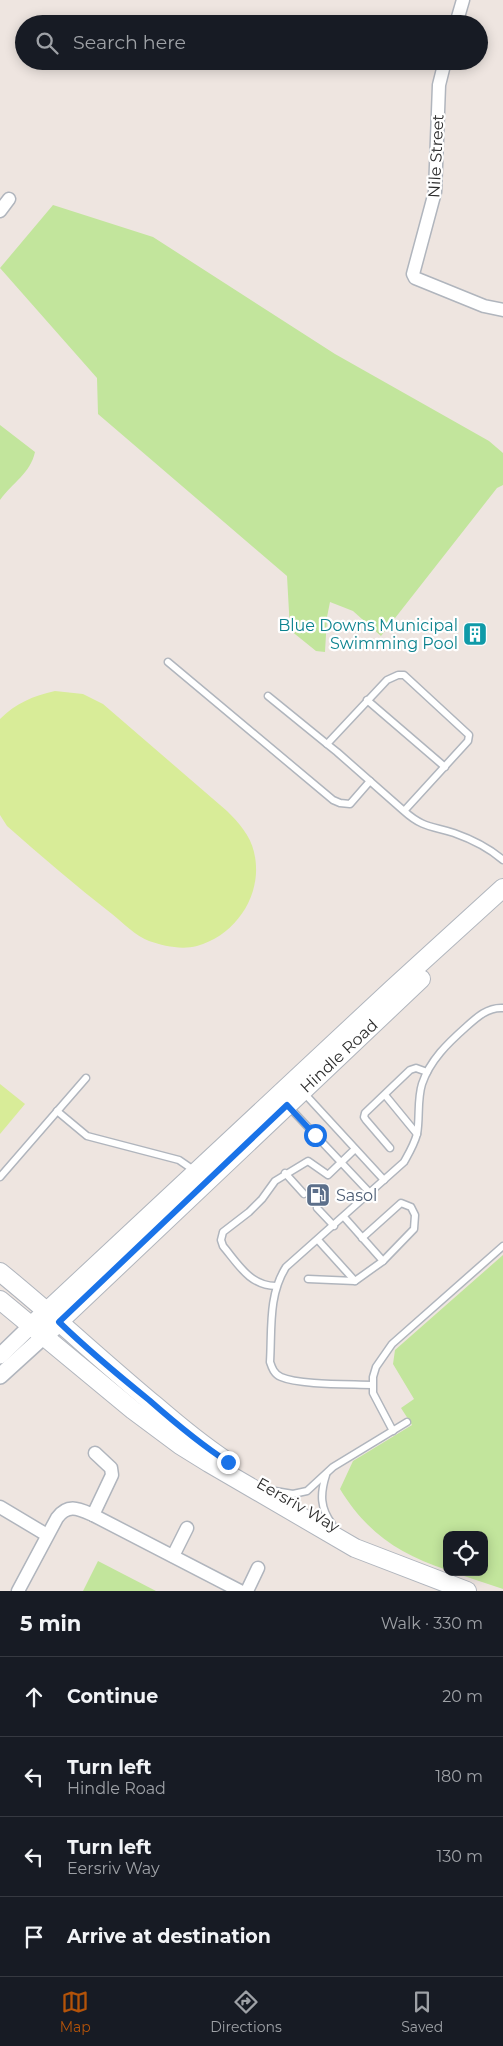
<!DOCTYPE html>
<html lang="en">
<head>
<meta charset="utf-8">
<style>
	:root { --surface:#171b24; --page:#242831; --text:#f1f3f6; --muted:#9ea1a6; --line:#363941; --accent:#b45309 }
	body { margin:0; font-family:Montserrat,sans-serif; background:var(--page); color:var(--text) }
	.controls { position:absolute; right:15px; bottom:15px; display:grid; overflow:hidden; border-radius:10px; box-shadow:0 2px 12px #0003 }
	.controls button { width:45px; height:45px; display:grid; place-items:center; padding:0; border:0; border-bottom:1px solid var(--line); background:var(--surface); color:var(--text); font:25px sans-serif }
	.stop { position:absolute; width:15px; height:15px; margin:-11px; border:4px solid #1a73e8; border-radius:50%; background:#fff }
	.stop.end { background:#1a73e8; border-color:#fff; box-shadow:0 1px 5px #0008 }
	.list { margin:0; padding:0; list-style:none }
	h2 { display:flex; justify-content:space-between; align-items:center; height:65px; margin:0; padding:0 20px; font-size:21px }
	h2 small { font-size:16px; font-weight:400; color:var(--muted) }
	.list li { display:grid; grid-template-columns:32px 1fr auto; gap:15px; align-items:center; box-sizing:border-box; height:80px; padding:0 20px; border-top:1px solid var(--line) }
	.list b { display:block; font-size:19px; white-space:nowrap }
	.list p { margin:0; font-size:16px; white-space:nowrap; color:var(--muted) }
	.list em { font-size:16px; font-style:normal; color:var(--muted) }
	.icon { flex:none; width:28px; height:28px; fill:none; stroke:currentColor; stroke-width:2; stroke-linecap:round; stroke-linejoin:round }
	.map { position:relative; flex:none; width:503px; height:1591px; overflow:hidden }
	.search { position:absolute; background:var(--surface); box-shadow:0 2px 12px #0003; left:15px; right:15px; top:15px; height:55px; display:flex; align-items:center; gap:12px; box-sizing:border-box; padding:0 18px; border-radius:28px; color:var(--muted); font-size:19px }
	.sheet { height:385px; background:var(--surface) }
	nav { display:flex; justify-content:space-around; align-items:center; box-sizing:border-box; height:70px; border-top:1px solid var(--line); background:var(--surface); font-size:14px; color:var(--muted) }
	nav a { display:grid; justify-items:center; gap:2px }
	nav .on { color:var(--accent) }
	.map>svg:first-child { display:block }
	.green { fill:#c2e59c }
	.pitch { fill:#d8ec98 }
	.lines { fill:none; stroke-linecap:round; stroke-linejoin:round }
	.service-casing { stroke:#b0b5bd; stroke-width:9 }
	.minor-casing { stroke:#b0b5bd; stroke-width:15 }
	.tertiary-casing { stroke:#b0b5bd; stroke-width:18 }
	.secondary-casing { stroke:#b0b5bd; stroke-width:20 }
	.service { stroke:#fff; stroke-width:6 }
	.minor { stroke:#fff; stroke-width:12 }
	.tertiary { stroke:#fff; stroke-width:15 }
	.secondary { stroke:#fff; stroke-width:18 }
	.route { stroke:#1a73e8; stroke-width:6 }
	.labels { text-anchor:middle; dominant-baseline:central; stroke-width:4.5; stroke-linejoin:round; paint-order:stroke }
	.street-label { font-size:16px; fill:#2d2d2d; stroke:#fff }
	.culture-label { font-size:16px; fill:#0d838f; stroke:#fff; text-anchor:end }
	.service-label { font-size:16px; fill:#4e5e75; stroke:#fff; text-anchor:start }
</style>
</head>
<body>
<div class="map">
<svg width="503" height="1591" viewBox="0 0 503 1591">
	<rect width="100%" height="100%" fill="#eee5e0"/>
	<g class="green">
		<polygon points="53,205 153,237 335,354 489,441 503,453 503,485 497,488 381,636 353,611 330,602 327,617 325,652 316,651 290,630 287,576 98,414 97,378 0,268"/>
		<path d="M0,425L35,452C30,474 13,482 0,500Z"/>
		<path d="M503,1255V1589L452,1572H484V1535H447V1570C399,1554 367,1533 340,1489L353,1461L412,1425L401,1408L414,1399L393,1364L395,1350Z"/>
		<polygon points="98,1561 156,1591 83,1591"/>
	</g>
	<g class="pitch">
		<path d="M55,691L83,694L103,704L227,811C239,823 250,835 254,852C264,893 237,935 197,946C181,950 164,946 149,941C136,936 123,923 112,914C76,886 41,856 7,826L0,815V719C16,703 33,696 55,691Z"/>
		<polygon points="0,1084 25,1104 0,1134"/>
	</g>
	<g class="lines">
		<defs>
			<g id="service">
				<polyline points="168,662 333,800 340,803 350,804 370,781"/>
				<polyline points="268,696 327,744"/>
				<polyline points="367,700 445,767"/>
				<path d="M404,811L468,741L469,735L404,675H398L387,680L327,744L337,752L404,811C423,828 432,826 454,833C471,839 489,848 503,860"/>
				<polyline points="304,1093 384,1180"/>
				<polyline points="385,1095 417,1134"/>
				<polyline points="289,1107 370,1193"/>
				<polyline points="57,1111 87,1136 179,1160 195,1171"/>
				<polyline points="390,1148 366,1120 364,1117 365,1113 410,1070 416,1068 427,1072"/>
				<polyline points="285,1173 304,1194"/>
				<polyline points="0,1177 86,1078"/>
				<polyline points="317,1208 334,1226"/>
				<polyline points="344,1217 383,1261"/>
				<polyline points="318,1240 355,1281"/>
				<polyline points="308,1279 355,1281 383,1261 414,1229 415,1215 411,1207 401,1203 362,1238"/>
				<path d="M276,1286C250,1286 238,1264 223,1246L221,1240L223,1232L249,1212L262,1199L275,1181L308,1161L328,1175L355,1149"/>
				<path d="M372,1385C350,1384 299,1385 281,1377C274,1374 272,1368 270,1362C272,1330 268,1295 286,1267L404,1162C409,1153 414,1145 417,1134C420,1118 417,1100 422,1084C430,1060 448,1043 466,1027C477,1017 488,1007 503,1008"/>
				<polyline points="393,1431 373,1393 373,1377 376,1367 392,1344 503,1246"/>
				<path d="M326,1475C320,1494 320,1508 332,1524"/>
				<polyline points="275,1491 293,1494 307,1491 333,1467 407,1422"/>
			</g>
			<g id="minor">
				<polyline points="456,24 463,0"/>
				<polyline points="445,61 439,85 435,192 413,274 415,278 484,306 503,310"/>
				<polyline points="0,211 9,199"/>
				<polyline points="0,1507 47,1535"/>
				<polyline points="93,1515 112,1475 111,1468 95,1453"/>
				<polyline points="173,1556 187,1528"/>
				<path d="M18,1591L57,1518C68,1503 79,1509 93,1515L240,1591"/>
				<polyline points="247,1591 258,1568"/>
			</g>
			<g id="tertiary">
				<polyline points="0,1356 31,1326"/>
				<polyline points="0,1376 44,1336"/>
			</g>
			<g id="secondary">
				<path d="M0,1272C53,1315 103,1362 156,1406C178,1425 201,1444 225,1460"/>
				<polyline points="0,1300 133,1410 180,1445 209,1463 355,1548 467,1591"/>
				<polyline points="31,1326 392,989 503,888"/>
				<polyline points="44,1336 421,979"/>
			</g>
		</defs>
		<use href="#service" class="service-casing"/>
		<use href="#minor" class="minor-casing"/>
		<use href="#tertiary" class="tertiary-casing"/>
		<use href="#secondary" class="secondary-casing"/>
		<use href="#service" class="service"/>
		<use href="#minor" class="minor"/>
		<use href="#tertiary" class="tertiary"/>
		<use href="#secondary" class="secondary"/>
	</g>
	<g class="lines">
		<path class="route" d="M228,1462C200,1444 174,1422 149,1400C118,1375 88,1350 59,1322L287,1105L315,1135"/>
	</g>
	<defs>
		<symbol id="building-square" viewBox="-11 -11 22 22"><rect x="-9" y="-9" width="18" height="18" rx="4" fill="#0f9aa8" stroke="#fff"/><path d="M-4-6H4V6H1V3H-1V6H-4ZM-2.5-4.3h1.7v1.8h-1.7ZM.8-4.3h1.7v1.8H.8ZM-2.5-1h1.7V.8h-1.7ZM.8-1h1.7V.8H.8Z" fill="#fff"/></symbol>
		<symbol id="fuel-square" viewBox="-11 -11 22 22"><rect x="-9" y="-9" width="18" height="18" rx="4" fill="#5c6f8a" stroke="#fff"/><path d="M-5.5-6h7V0h2V4h1.3V-2.5L3-4.5l.8-.8L6-3V5H2.5V1h-1V6h-7ZM-4.2-4.7v3.2H.2V-4.7Z" fill="#fff"/></symbol>
	</defs>
	<g fill-rule="evenodd">
		<use href="#building-square" x="461" y="620" width="28" height="28"/>
		<use href="#fuel-square" x="304" y="1181" width="28" height="28"/>
	</g>
	<g class="labels">
		<g class="street-label">
			<text transform="translate(436 156) rotate(-87)">Nile Street</text>
			<text transform="translate(339 1056) rotate(-43)">Hindle Road</text>
			<text transform="translate(298 1505) rotate(30)">Eersriv Way</text>
		</g>
		<g class="culture-label">
			<text x="458" y="625">Blue Downs Municipal<tspan x="458" dy="18">Swimming Pool</tspan></text>
		</g>
		<g class="service-label">
			<text x="336" y="1195">Sasol</text>
		</g>
	</g>
</svg>
<div class="controls">
<button><svg class="icon" aria-label="locate" viewBox="0 0 24 24"><circle cx="12" cy="12" r="6"/><path d="M12 2v4M12 18v4M2 12h4M18 12h4"/></svg></button>
</div>
<div class="stop" style="left:315px;top:1135px"></div>
<div class="stop end" style="left:228px;top:1462px"></div>
<div class="search"><svg class="icon" aria-label="search" viewBox="0 0 24 24"><circle cx="10" cy="10" r="6"/><path d="M15 15l6 6"/></svg>Search here</div>
</div>
<section class="sheet">
<h2>5 min<small>Walk · 330 m</small></h2>
<ul class="list">
<li><svg class="icon" aria-label="ahead" viewBox="0 0 24 24"><path d="M12 20V5M6 11l6-6 6 6"/></svg><div><b>Continue</b></div><em>20 m</em></li>
<li><svg class="icon" aria-label="left" viewBox="0 0 24 24"><path d="M17 20v-9H6M10 6l-5 5 5 5"/></svg><div><b>Turn left</b><p>Hindle Road</p></div><em>180 m</em></li>
<li><svg class="icon" aria-label="left" viewBox="0 0 24 24"><path d="M17 20v-9H6M10 6l-5 5 5 5"/></svg><div><b>Turn left</b><p>Eersriv Way</p></div><em>130 m</em></li>
<li><svg class="icon" aria-label="arrive" viewBox="0 0 24 24"><path d="M6 21V4h12l-3 4 3 4H6"/></svg><div><b>Arrive at destination</b></div></li>
</ul>
</section>
<nav>
<a class="on"><svg class="icon" aria-label="map" viewBox="0 0 24 24"><path d="M3 6l6-2 6 2 6-2v14l-6 2-6-2-6 2zM9 4v14M15 6v14"/></svg>Map</a>
<a><svg class="icon" aria-label="directions" viewBox="0 0 24 24"><path d="M12 3l9 9-9 9-9-9zM9 14v-3h6M13 9l2 2-2 2"/></svg>Directions</a>
<a><svg class="icon" aria-label="saved" viewBox="0 0 24 24"><path d="M7 4h10v16l-5-4-5 4z"/></svg>Saved</a>
</nav>
</body>
</html>
